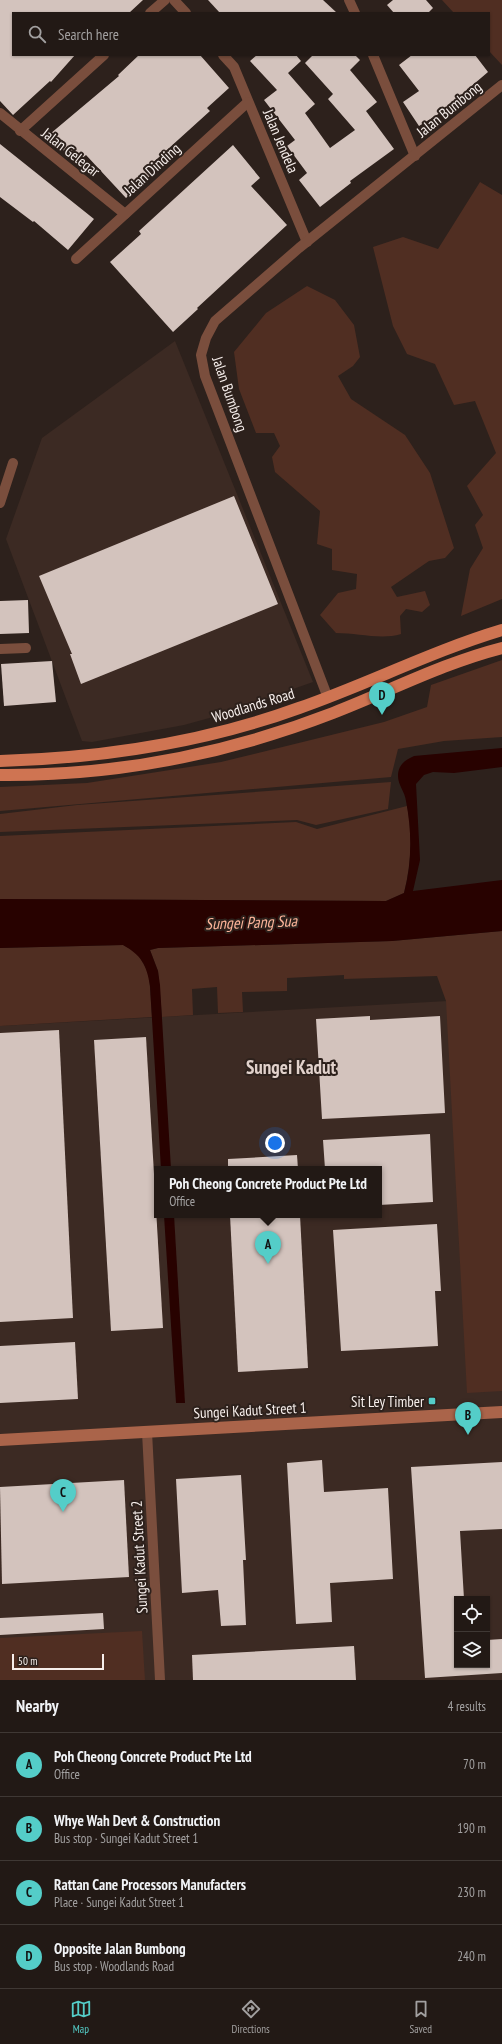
<!DOCTYPE html>
<html lang="en">
<head>
<meta charset="utf-8">
<style>
	:root { --surface:#221915; --page:#2e2622; --text:#f1f3f6; --muted:#a2a0a0; --line:#3f3834; --accent:#54cdc8 }
	body { margin:0; font-family:"PT Sans Narrow",sans-serif; background:var(--page); color:var(--text) }
	.controls { position:absolute; right:12px; bottom:12px; display:grid; overflow:hidden; border-radius:0px; box-shadow:0 1px 3px #0004 }
	.controls button { width:36px; height:36px; display:grid; place-items:center; padding:0; border:0; border-bottom:1px solid var(--line); background:var(--surface); color:var(--text); font:20px sans-serif }
	.scale { position:absolute; left:12px; bottom:10px; width:92px; box-sizing:border-box; padding-left:4px; border:2px solid #f6eeeb; border-top:0; font-size:11px; line-height:14px; white-space:nowrap; color:#f6eeeb; -webkit-text-stroke:3px #2d211c; paint-order:stroke }
	.you { position:absolute; left:275px; top:1143px; width:14px; height:14px; margin:-10px; border:3px solid #fff; border-radius:50%; background:#1a73e8; box-shadow:0 0 0 6px #1a73e833 }
	.badge { display:grid; place-items:center; width:26px; height:26px; border-radius:50%; background:var(--accent); color:#111; font-size:13px; font-weight:700 }
	.pin { position:absolute; translate:-50% -33px; filter:drop-shadow(0 1px 2px #0008) }
	.pin::after { content:''; position:absolute; top:21px; width:14px; height:12px; background:inherit; clip-path:polygon(0 0,100% 0,50% 100%) }
	.popup { position:absolute; left:154px; top:1166px; width:228px; height:52px; box-sizing:border-box; display:grid; place-content:center; border-radius:0px; background:var(--surface); filter:drop-shadow(0 1px 3px #0005); font-size:13px; white-space:nowrap; color:var(--muted) }
	.popup b { font-size:15px; color:var(--text) }
	.popup::after { content:''; position:absolute; left:50%; top:100%; margin-left:-8px; border:8px solid transparent; border-top-color:var(--surface) }
	.list { margin:0; padding:0; list-style:none }
	h2 { display:flex; justify-content:space-between; align-items:center; height:52px; margin:0; padding:0 16px; font-size:17px }
	h2 small { font-size:13px; font-weight:400; color:var(--muted) }
	.list li { display:grid; grid-template-columns:26px 1fr auto; gap:12px; align-items:center; box-sizing:border-box; height:64px; padding:0 16px; border-top:1px solid var(--line) }
	.list b { display:block; font-size:15px; white-space:nowrap }
	.list p { margin:0; font-size:13px; white-space:nowrap; color:var(--muted) }
	.list em { font-size:13px; font-style:normal; color:var(--muted) }
	.icon { flex:none; width:22px; height:22px; fill:none; stroke:currentColor; stroke-width:2; stroke-linecap:round; stroke-linejoin:round }
	.map { position:relative; flex:none; width:502px; height:1680px; overflow:hidden }
	.search { position:absolute; background:var(--surface); box-shadow:0 1px 3px #0004; left:12px; right:12px; top:12px; height:44px; display:flex; align-items:center; gap:10px; box-sizing:border-box; padding:0 14px; border-radius:0px; color:var(--muted); font-size:15px }
	.sheet { height:308px; background:var(--surface) }
	nav { display:flex; justify-content:space-around; align-items:center; box-sizing:border-box; height:56px; border-top:1px solid var(--line); background:var(--surface); font-size:11px; color:var(--muted) }
	nav a { display:grid; justify-items:center; gap:2px }
	nav .on { color:var(--accent) }
	.map>svg:first-child { display:block }
	.built { fill:#3c2a23; fill-rule:evenodd }
	.green { fill:#502e22 }
	.water { fill:#280200 }
	.building { fill:#d3c3bd }
	.lines { fill:none; stroke-linecap:round; stroke-linejoin:round }
	.street { stroke:#7a4e3d; stroke-width:10 }
	.secondary { stroke:#aa644a; stroke-width:12 }
	.primary { stroke:#cf7452; stroke-width:12 }
	.poi-dot { fill:#54cdc8; stroke:#2d211c; stroke-width:1.5 }
	.labels { text-anchor:middle; dominant-baseline:central; stroke-width:4; stroke-linejoin:round; paint-order:stroke }
	.street-label { font-size:15px; fill:#f6eeeb; stroke:#2d211c }
	.poi-label { font-size:15px; fill:#f6eeeb; stroke:#2d211c; text-anchor:end }
	.water-label { font-size:16px; font-style:italic; fill:#fdb59a; stroke:#2d211c }
	.district-label { font-size:19px; font-weight:bold; fill:#e1d1cb; stroke:#2d211c }
</style>
</head>
<body>
<div class="map">
<svg width="502" height="1680" viewBox="0 0 502 1680">
	<rect width="100%" height="100%" fill="#2d211c"/>
	<g class="built">
		<polygon points="175,341 313,682 213,717 184,725 92,742 82,741 6,539 42,438"/>
		<path d="M502,998V1680H0V1026ZM157,1169H379V1215H157ZM457,1599H487V1665H457Z"/>
	</g>
	<g class="green">
		<polygon points="442,0 502,0 502,65 489,51 489,13 454,13"/>
		<polygon points="480,182 502,195 502,599 461,616 470,569 483,548 475,525 483,515 467,486 496,453 475,401 454,405 435,364 407,354 393,326 373,247 403,237 438,249"/>
		<path d="M307,286L335,300L354,325L360,357L353,366L338,376L351,399L405,435L430,473L454,548L445,558L429,561L391,587L397,597L425,591L430,605L422,612L406,609L400,616L401,634C381,640 358,633 336,633L320,615L338,593L356,589L357,574L332,570V549L317,544L320,511L275,472L272,457L280,446L274,433H256L239,389L234,352L266,313Z"/>
		<polygon points="502,660 502,737 444,741 398,749 391,777 0,811 0,787 87,783 221,762 384,722 427,707 431,685"/>
		<polygon points="391,782 388,809 316,825 297,820 0,832 0,814 77,805"/>
		<path d="M407,806C413,835 411,865 404,893L386,901L0,899V836L296,822L317,829Z"/>
		<polygon points="502,931 502,1391 467,1393 446,1001 437,976 344,979 344,975 287,978 287,991 242,992 243,1012 218,1013 217,987 192,989 193,1015 162,1017 158,971 150,950 158,948 392,941"/>
		<polygon points="123,945 137,952 149,974 152,1017 0,1026 0,948"/>
		<polygon points="142,1631 145,1680 0,1680 0,1638"/>
	</g>
	<g class="water">
		<path d="M502,748V767L454,773L433,772L424,775L416,784L420,860L413,891L502,880V931L392,941L158,948L150,950L158,971L160,985L171,1169H161L150,986C147,965 141,955 123,945L0,948V899L386,901L404,893C412,863 412,832 406,801C405,792 398,785 398,776C398,765 405,760 414,756Z"/>
		<polygon points="164,1215 174,1215 185,1403 176,1403"/>
	</g>
	<g class="building">
		<polygon points="0,0 143,0 129,13 13,13 13,55 75,55 51,82 50,81 13,115 0,101"/>
		<polygon points="208,0 323,0 337,13 220,13"/>
		<polygon points="393,0 426,0 433,8 428,13 394,13 387,5"/>
		<polygon points="139,55 200,55 229,88 207,108 210,111 147,168 152,174 126,198 86,155 75,164 50,134 119,76 118,75"/>
		<polygon points="257,55 296,55 301,61 288,73 315,104 305,113 330,148 355,130 328,99 333,94 305,63 313,55 355,55 360,60 350,70 377,102 366,111 394,149 350,181 351,183 320,207 299,180 307,173 287,146 295,140 264,100 277,90 250,61"/>
		<polygon points="412,55 475,55 488,72 440,113 419,126 403,102 419,91 399,65"/>
		<polygon points="0,144 94,219 68,250 34,221 33,222 0,197"/>
		<polygon points="233,145 260,178 251,186 287,225 197,308 198,309 173,332 110,262 141,234 139,231"/>
		<polygon points="234,496 278,604 81,684 70,654 72,654 39,576"/>
		<polygon points="28,600 29,633 0,634 0,601"/>
		<polygon points="52,661 56,702 4,706 1,664"/>
		<polygon points="370,1016 370,1020 440,1016 445,1113 322,1119 316,1019"/>
		<polygon points="59,1030 73,1318 0,1322 0,1033"/>
		<polygon points="146,1037 163,1328 111,1331 94,1040"/>
		<polygon points="430,1134 433,1202 379,1205 379,1169 325,1169 323,1140"/>
		<polygon points="297,1155 298,1169 228,1169 228,1159"/>
		<polygon points="230,1215 300,1215 308,1368 238,1372"/>
		<polygon points="437,1224 441,1291 435,1291 438,1346 341,1351 333,1230"/>
		<polygon points="75,1342 78,1399 0,1403 0,1346"/>
		<polygon points="322,1460 324,1492 388,1488 393,1579 330,1583 332,1622 296,1624 287,1463"/>
		<polygon points="502,1462 502,1529 460,1531 464,1599 457,1599 457,1665 487,1665 487,1640 502,1639 502,1673 425,1678 411,1467"/>
		<polygon points="241,1475 246,1560 243,1560 246,1625 221,1626 218,1590 182,1593 176,1479"/>
		<polygon points="124,1480 129,1577 2,1584 0,1487"/>
		<polygon points="103,1613 104,1629 0,1635 0,1618"/>
		<polygon points="354,1646 356,1680 193,1680 192,1655"/>
	</g>
	<g class="lines">
		<g class="street">
			<polyline points="174,0 186,13"/>
			<polyline points="349,0 355,13"/>
			<polyline points="150,13 165,0"/>
			<polyline points="223,55 234,67 307,242"/>
			<polyline points="373,55 415,156"/>
			<polyline points="0,113 125,214"/>
			<polyline points="20,131 104,55"/>
			<polyline points="76,259 248,102"/>
			<polyline points="0,503 13,463"/>
			<polyline points="0,649 26,648"/>
			<polyline points="328,698 205,376 201,355 206,338 215,321 299,248 502,85"/>
			<polyline points="147,1432 160,1680"/>
		</g>
		<polyline class="secondary" points="0,1440 502,1412"/>
		<g class="primary">
			<path d="M0,761C102,758 203,743 299,708C368,684 432,651 502,630"/>
			<path d="M0,775C114,776 227,754 333,713C390,691 443,663 502,648"/>
		</g>
	</g>
	<rect class="poi-dot" x="428" y="1397" width="8" height="8" rx="2"/>
	<g class="labels">
		<g class="street-label">
			<text transform="translate(449 109) rotate(-39)">Jalan Bumbong</text>
			<text transform="translate(281 141) rotate(67)">Jalan Jendela</text>
			<text transform="translate(71 152) rotate(38)">Jalan Gelegar</text>
			<text transform="translate(152 169) rotate(-42)">Jalan Dinding</text>
			<text transform="translate(230 394) rotate(71)">Jalan Bumbong</text>
			<text transform="translate(253 705) rotate(-17)">Woodlands Road</text>
			<text transform="translate(250 1410) rotate(-3)">Sungei Kadut Street 1</text>
			<text transform="translate(139 1557) rotate(-93)">Sungei Kadut Street 2</text>
		</g>
		<g class="poi-label">
			<text x="424" y="1401">Sit Ley Timber</text>
		</g>
		<g class="water-label">
			<text transform="translate(251 922) rotate(-2)">Sungei Pang Sua</text>
		</g>
		<g class="district-label">
			<text x="291" y="1067">Sungei Kadut</text>
		</g>
	</g>
</svg>
<div class="controls">
<button><svg class="icon" aria-label="locate" viewBox="0 0 24 24"><circle cx="12" cy="12" r="6"/><path d="M12 2v4M12 18v4M2 12h4M18 12h4"/></svg></button>
<button><svg class="icon" aria-label="layers" viewBox="0 0 24 24"><path d="M12 4l9 5-9 5-9-5zM3 14l9 5 9-5"/></svg></button>
</div>
<div class="scale">50 m</div>
<div class="you"></div>
<div class="pin badge" style="left:268px;top:1264px">A</div>
<div class="popup"><b>Poh Cheong Concrete Product Pte Ltd</b>Office</div>
<div class="pin badge" style="left:468px;top:1435px">B</div>
<div class="pin badge" style="left:63px;top:1512px">C</div>
<div class="pin badge" style="left:382px;top:715px">D</div>
<div class="search"><svg class="icon" aria-label="search" viewBox="0 0 24 24"><circle cx="10" cy="10" r="6"/><path d="M15 15l6 6"/></svg>Search here</div>
</div>
<section class="sheet">
<h2>Nearby<small>4 results</small></h2>
<ul class="list">
<li><span class="badge">A</span><div><b>Poh Cheong Concrete Product Pte Ltd</b><p>Office</p></div><em>70 m</em></li>
<li><span class="badge">B</span><div><b>Whye Wah Devt &amp; Construction</b><p>Bus stop · Sungei Kadut Street 1</p></div><em>190 m</em></li>
<li><span class="badge">C</span><div><b>Rattan Cane Processors Manufacters</b><p>Place · Sungei Kadut Street 1</p></div><em>230 m</em></li>
<li><span class="badge">D</span><div><b>Opposite Jalan Bumbong</b><p>Bus stop · Woodlands Road</p></div><em>240 m</em></li>
</ul>
</section>
<nav>
<a class="on"><svg class="icon" aria-label="map" viewBox="0 0 24 24"><path d="M3 6l6-2 6 2 6-2v14l-6 2-6-2-6 2zM9 4v14M15 6v14"/></svg>Map</a>
<a><svg class="icon" aria-label="directions" viewBox="0 0 24 24"><path d="M12 3l9 9-9 9-9-9zM9 14v-3h6M13 9l2 2-2 2"/></svg>Directions</a>
<a><svg class="icon" aria-label="saved" viewBox="0 0 24 24"><path d="M7 4h10v16l-5-4-5 4z"/></svg>Saved</a>
</nav>
</body>
</html>
